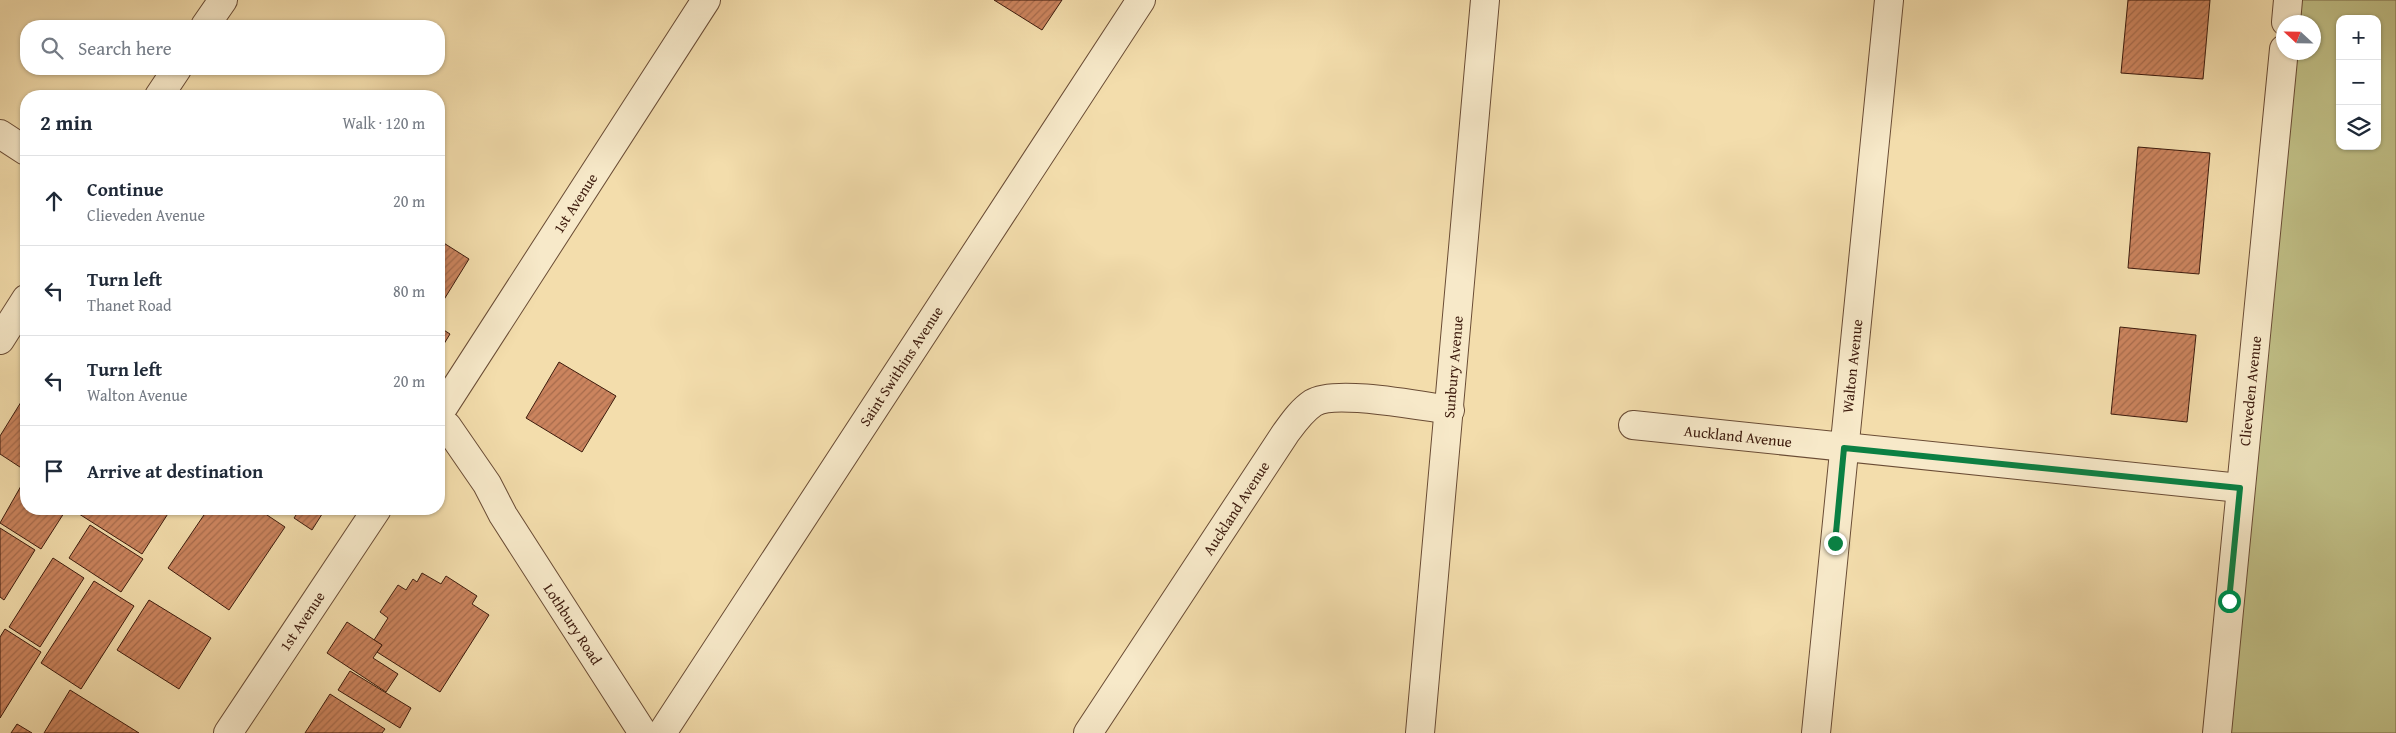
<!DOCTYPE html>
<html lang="en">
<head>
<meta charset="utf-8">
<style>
	:root { --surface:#fff; --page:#f2f2f3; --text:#1f2937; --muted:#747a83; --line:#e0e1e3 }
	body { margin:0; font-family:"Gentium Book Plus",serif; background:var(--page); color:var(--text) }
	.controls { position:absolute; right:15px; top:15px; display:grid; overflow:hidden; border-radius:10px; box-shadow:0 1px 4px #0004 }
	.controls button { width:45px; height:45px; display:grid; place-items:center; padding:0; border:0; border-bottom:1px solid var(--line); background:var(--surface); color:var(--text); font:25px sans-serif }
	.compass { position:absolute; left:2276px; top:15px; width:45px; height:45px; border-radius:50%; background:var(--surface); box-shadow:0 1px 4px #0004; rotate:292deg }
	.stop { position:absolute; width:15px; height:15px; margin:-11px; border:4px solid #0b8043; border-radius:50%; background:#fff }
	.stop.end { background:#0b8043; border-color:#fff; box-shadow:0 1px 5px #0008 }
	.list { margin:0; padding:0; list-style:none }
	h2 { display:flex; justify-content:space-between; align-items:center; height:65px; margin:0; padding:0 20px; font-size:21px }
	h2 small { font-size:16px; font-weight:400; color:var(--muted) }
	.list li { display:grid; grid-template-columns:32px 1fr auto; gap:15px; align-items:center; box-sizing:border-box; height:90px; padding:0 20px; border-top:1px solid var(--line) }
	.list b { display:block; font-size:19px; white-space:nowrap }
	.list p { margin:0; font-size:16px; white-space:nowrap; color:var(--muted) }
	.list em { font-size:16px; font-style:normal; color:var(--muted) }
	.icon { flex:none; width:28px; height:28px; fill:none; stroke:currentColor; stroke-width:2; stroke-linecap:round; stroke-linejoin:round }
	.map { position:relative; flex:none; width:2396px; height:733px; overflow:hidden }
	.search { position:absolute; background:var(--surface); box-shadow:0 1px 4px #0004; left:20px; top:20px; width:425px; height:55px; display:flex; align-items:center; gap:12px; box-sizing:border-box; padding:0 18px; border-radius:20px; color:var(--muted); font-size:19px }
	.panel { position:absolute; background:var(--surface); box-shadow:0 1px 4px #0004; left:20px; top:90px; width:425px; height:425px; border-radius:20px }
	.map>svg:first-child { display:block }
	.pitch { fill:#c0bf86; stroke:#7e6d4a; fill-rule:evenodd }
	.building { fill:url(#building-hatch); stroke:#3d1b0d }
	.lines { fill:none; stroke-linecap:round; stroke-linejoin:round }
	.minor-casing { stroke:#6a4c35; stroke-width:30 }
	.minor { stroke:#f7e9c9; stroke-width:28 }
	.route { stroke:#0b8043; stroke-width:6 }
	.labels { text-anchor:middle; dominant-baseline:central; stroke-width:5; stroke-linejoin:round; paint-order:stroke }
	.street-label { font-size:15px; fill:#3d1b0d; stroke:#f7e9c9 }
</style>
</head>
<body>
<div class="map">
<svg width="2396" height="733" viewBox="0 0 2396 733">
	<defs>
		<pattern id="building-hatch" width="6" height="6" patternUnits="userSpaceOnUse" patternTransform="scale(1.25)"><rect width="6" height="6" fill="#cb845e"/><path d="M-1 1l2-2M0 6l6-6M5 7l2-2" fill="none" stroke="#a66b4c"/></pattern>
	</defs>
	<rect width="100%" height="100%" fill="#f3ddac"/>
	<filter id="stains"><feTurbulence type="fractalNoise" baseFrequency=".004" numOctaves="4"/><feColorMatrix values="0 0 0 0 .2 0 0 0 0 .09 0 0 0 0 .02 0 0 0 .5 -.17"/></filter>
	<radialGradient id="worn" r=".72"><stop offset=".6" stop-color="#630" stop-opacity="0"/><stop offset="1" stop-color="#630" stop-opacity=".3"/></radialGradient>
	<path class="pitch" d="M2285,0H2396V733H2216ZM2340,19H2377V146H2340ZM2284,22H2314V52H2284Z"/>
	<g class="building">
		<polygon points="994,0 1062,0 1042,30"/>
		<polygon points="2128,0 2210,0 2203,79 2121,73"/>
		<polygon points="2138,147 2210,153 2199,274 2128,268"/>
		<polygon points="439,240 469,259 440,306 439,305"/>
		<polygon points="439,327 450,334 439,352"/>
		<polygon points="2120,327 2196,335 2187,422 2111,414"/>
		<polygon points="559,362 616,396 582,452 526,418"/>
		<polygon points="26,394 26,471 0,454 0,436"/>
		<polygon points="21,486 26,490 26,509 57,509 64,513 41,549 0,523"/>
		<polygon points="78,509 171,509 142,554 76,512"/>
		<polygon points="208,509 258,509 285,527 229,610 168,568"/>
		<polygon points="300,509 321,509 324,511 312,530 294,518"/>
		<polygon points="90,525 143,559 121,592 69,558"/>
		<polygon points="0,528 35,550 4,600 0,597"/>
		<polygon points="53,558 84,578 40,647 9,627"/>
		<polygon points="422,573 441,584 446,576 477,596 472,604 489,615 440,692 377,652 382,645 374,640 388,618 380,612 398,585 406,590 413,579 417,582"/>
		<polygon points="94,581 134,606 81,689 41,663"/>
		<polygon points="149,600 211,638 179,689 117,650"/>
		<polygon points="347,622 382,645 373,658 398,674 386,692 327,653"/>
		<polygon points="5,629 41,652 0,718 0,637"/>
		<polygon points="350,671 411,708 400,728 338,690"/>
		<polygon points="70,690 139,733 44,733"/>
		<polygon points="330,694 385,729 382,733 305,733"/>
		<polygon points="17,724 32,733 11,733"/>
	</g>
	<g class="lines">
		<defs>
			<g id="minor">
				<polyline points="2286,22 2288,0"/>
				<polyline points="205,26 223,0"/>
				<polyline points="159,96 177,69"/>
				<polyline points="0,134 26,151"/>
				<polyline points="0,340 26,299"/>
				<polyline points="444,406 706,0"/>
				<polyline points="1633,425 2240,488"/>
				<polyline points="447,426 487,484 503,515 643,733"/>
				<polyline points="228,733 377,509"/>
				<polyline points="662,733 1141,0"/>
				<path d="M1088,733L1285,434C1293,423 1301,411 1313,403C1335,389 1421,406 1450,410"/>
				<polyline points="1420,733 1485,0"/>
				<polyline points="1816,733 1889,0"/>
				<polyline points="2217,733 2284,49"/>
			</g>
		</defs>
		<use href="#minor" class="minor-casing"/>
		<use href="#minor" class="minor"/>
	</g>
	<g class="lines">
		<polyline class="route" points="1835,543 1844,448 2240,488 2229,601"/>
	</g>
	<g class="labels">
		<g class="street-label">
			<text transform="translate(575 203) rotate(-57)">1st Avenue</text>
			<text transform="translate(901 366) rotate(-57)">Saint Swithins Avenue</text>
			<text transform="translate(1852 366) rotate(-84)">Walton Avenue</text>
			<text transform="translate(1453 367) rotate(-85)">Sunbury Avenue</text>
			<text transform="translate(2250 391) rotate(-84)">Clieveden Avenue</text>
			<text transform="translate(1738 436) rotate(6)">Auckland Avenue</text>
			<text transform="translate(1236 508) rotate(-57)">Auckland Avenue</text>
			<text transform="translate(302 621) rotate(-56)">1st Avenue</text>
			<text transform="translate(573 624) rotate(57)">Lothbury Road</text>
		</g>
	</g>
	<rect width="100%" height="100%" filter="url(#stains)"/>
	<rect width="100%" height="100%" fill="url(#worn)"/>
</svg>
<div class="controls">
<button>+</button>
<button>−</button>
<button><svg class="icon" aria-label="layers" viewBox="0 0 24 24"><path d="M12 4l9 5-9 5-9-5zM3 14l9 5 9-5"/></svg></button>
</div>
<svg class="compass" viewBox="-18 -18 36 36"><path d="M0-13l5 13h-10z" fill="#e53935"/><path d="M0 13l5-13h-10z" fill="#747a83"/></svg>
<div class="stop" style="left:2229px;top:601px"></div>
<div class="stop end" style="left:1835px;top:543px"></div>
<div class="search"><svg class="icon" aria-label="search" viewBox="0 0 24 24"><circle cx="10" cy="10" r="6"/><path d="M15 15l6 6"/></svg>Search here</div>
<section class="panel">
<h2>2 min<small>Walk · 120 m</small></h2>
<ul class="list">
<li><svg class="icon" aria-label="ahead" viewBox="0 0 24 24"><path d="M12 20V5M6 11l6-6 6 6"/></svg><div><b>Continue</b><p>Clieveden Avenue</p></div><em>20 m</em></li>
<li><svg class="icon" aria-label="left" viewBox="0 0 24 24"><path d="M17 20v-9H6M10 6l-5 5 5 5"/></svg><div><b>Turn left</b><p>Thanet Road</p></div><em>80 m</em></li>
<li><svg class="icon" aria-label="left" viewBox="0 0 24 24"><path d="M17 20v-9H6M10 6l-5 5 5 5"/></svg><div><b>Turn left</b><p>Walton Avenue</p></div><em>20 m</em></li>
<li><svg class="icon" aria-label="arrive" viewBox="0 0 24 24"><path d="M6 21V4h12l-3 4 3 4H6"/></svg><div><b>Arrive at destination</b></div></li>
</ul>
</section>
</div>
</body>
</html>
